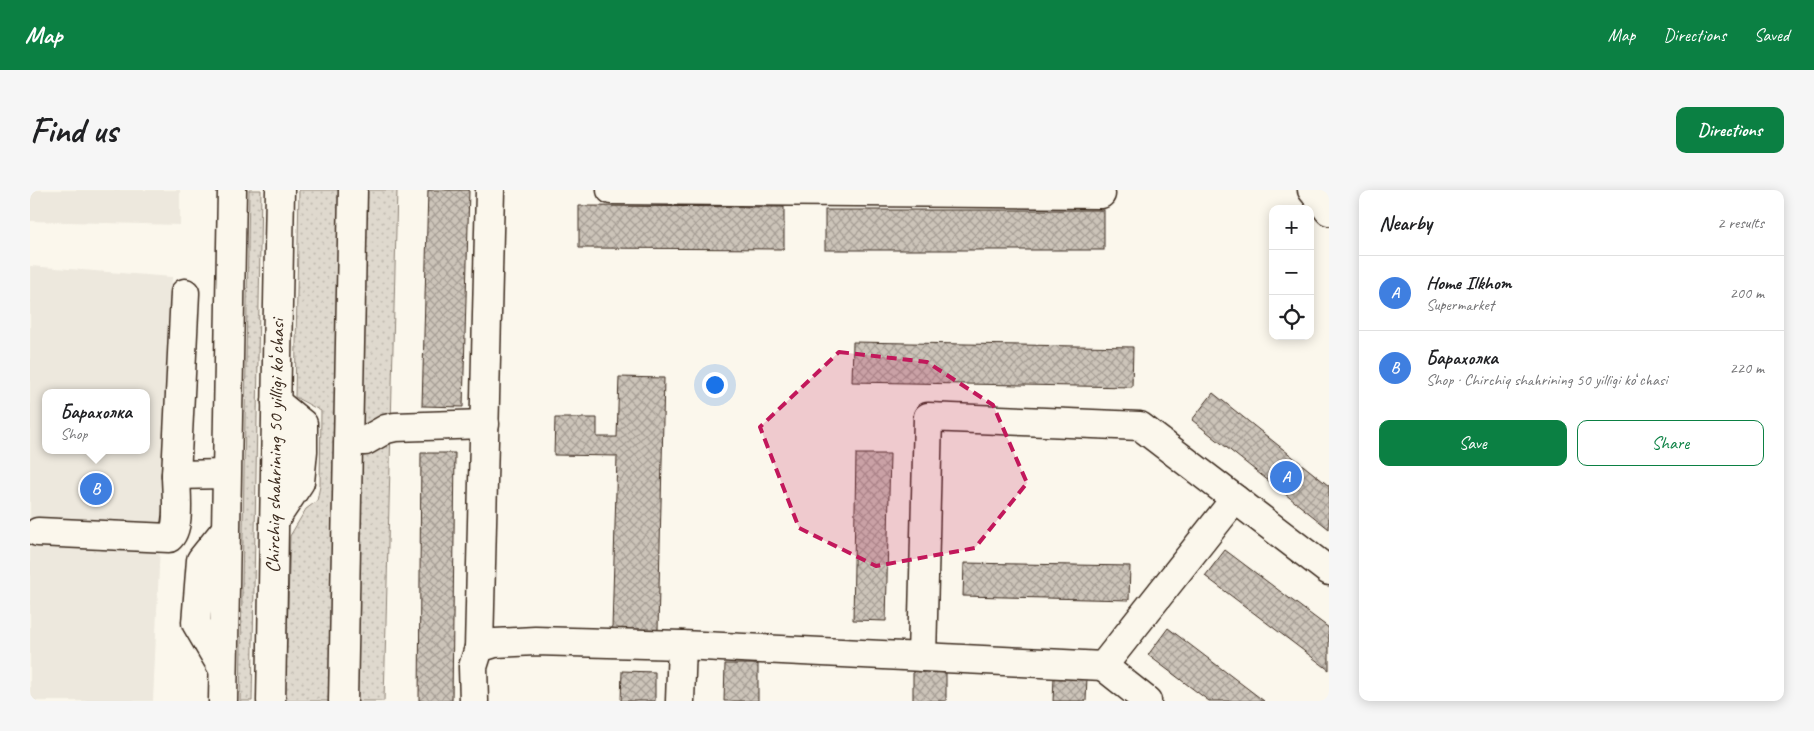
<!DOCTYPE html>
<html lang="en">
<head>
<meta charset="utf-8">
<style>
	:root { --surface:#fff; --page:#f6f6f6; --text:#202124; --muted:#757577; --line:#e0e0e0; --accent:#0b8043 }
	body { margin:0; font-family:Caveat,sans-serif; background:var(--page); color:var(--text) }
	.controls { position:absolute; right:15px; top:15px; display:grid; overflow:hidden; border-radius:10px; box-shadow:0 2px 12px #0003 }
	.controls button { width:45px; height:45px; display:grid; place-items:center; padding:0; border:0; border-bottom:1px solid var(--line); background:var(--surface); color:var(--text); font:25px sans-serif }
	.you { position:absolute; left:684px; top:194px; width:18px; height:18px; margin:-12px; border:4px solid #fff; border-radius:50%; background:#1a73e8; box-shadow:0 0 0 8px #1a73e833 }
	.badge { display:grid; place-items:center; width:32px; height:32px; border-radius:50%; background:var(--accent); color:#fff; font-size:16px; font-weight:700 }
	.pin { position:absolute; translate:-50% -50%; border:2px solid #fff; box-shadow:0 1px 5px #0006 }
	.popup { position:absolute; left:12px; top:199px; width:108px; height:65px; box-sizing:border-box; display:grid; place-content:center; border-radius:10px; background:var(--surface); filter:drop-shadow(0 1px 4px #0005); font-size:16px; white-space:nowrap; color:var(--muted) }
	.popup b { font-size:19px; color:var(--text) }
	.popup::after { content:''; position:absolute; left:50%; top:100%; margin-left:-10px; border:10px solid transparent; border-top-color:var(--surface) }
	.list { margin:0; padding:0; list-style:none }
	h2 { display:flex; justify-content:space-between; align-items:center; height:65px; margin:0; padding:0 20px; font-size:21px }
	h2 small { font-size:16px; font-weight:400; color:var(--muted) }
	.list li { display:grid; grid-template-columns:32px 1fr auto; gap:15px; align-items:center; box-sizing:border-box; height:75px; padding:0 20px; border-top:1px solid var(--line) }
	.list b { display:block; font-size:19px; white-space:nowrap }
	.list p { margin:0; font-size:16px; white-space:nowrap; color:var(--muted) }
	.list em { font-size:16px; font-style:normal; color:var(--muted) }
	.actions { display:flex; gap:10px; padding:15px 20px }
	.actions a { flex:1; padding:11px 0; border:1px solid var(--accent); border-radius:10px; text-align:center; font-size:18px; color:var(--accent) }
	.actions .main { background:var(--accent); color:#fff }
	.icon { flex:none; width:28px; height:28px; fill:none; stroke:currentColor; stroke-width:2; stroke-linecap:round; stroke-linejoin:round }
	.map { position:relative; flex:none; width:1299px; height:511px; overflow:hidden; border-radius:10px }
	header { display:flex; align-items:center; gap:30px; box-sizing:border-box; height:70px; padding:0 25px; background:var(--accent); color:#fff }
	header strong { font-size:24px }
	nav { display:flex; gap:28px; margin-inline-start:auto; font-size:18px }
	.intro { display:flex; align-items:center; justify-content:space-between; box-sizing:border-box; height:120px; padding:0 30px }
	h1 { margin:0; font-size:35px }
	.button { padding:12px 22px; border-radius:10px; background:var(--accent); color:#fff; font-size:18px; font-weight:700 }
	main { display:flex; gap:30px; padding:0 30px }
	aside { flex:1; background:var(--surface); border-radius:10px; box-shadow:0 2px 12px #0003 }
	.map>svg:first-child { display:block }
	.built { fill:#ede8dd; fill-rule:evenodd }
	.grass { fill:url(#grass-dots); stroke:#8d8276 }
	.building { fill:url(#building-cross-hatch); stroke:#3b2a1e }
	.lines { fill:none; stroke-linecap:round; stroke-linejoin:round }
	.minor-casing { stroke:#3b2a1e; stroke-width:31 }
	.major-casing { stroke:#3b2a1e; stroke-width:31 }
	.minor { stroke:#fbf7ec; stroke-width:28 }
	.major { stroke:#fbf7ec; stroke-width:28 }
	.marked { fill:#c2185b; fill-opacity:0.2; stroke:#c2185b; stroke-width:4; stroke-dasharray:10 6; stroke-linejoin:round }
	.labels { text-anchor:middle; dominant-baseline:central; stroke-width:4.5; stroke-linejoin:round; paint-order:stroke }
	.street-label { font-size:20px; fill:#3b2a1e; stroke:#fbf7ec }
</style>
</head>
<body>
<header>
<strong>Map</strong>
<nav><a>Map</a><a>Directions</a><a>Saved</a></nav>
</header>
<div class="intro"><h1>Find us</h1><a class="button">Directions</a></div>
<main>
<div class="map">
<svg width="1299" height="511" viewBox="0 0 1299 511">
	<defs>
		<pattern id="grass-dots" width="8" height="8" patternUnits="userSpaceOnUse" patternTransform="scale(1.25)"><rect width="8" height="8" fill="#dfd9ce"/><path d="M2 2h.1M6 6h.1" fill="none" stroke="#c0bab0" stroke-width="1.8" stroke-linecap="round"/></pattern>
		<pattern id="building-cross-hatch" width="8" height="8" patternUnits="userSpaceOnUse" patternTransform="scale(1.25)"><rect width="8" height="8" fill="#ccc4b9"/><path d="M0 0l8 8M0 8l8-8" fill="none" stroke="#a79f96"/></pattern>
	</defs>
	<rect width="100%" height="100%" fill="#fbf7ec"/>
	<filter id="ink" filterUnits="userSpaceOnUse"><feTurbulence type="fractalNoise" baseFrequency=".02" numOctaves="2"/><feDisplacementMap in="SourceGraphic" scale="10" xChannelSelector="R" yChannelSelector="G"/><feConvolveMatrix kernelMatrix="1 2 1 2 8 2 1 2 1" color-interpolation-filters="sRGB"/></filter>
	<g filter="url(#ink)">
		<g class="built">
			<polygon points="0,0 150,0 150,35 0,31"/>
			<path d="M0,76L142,87L123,511H0ZM16,203H116V260H16Z"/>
		</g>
		<g class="grass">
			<polygon points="219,0 231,0 222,511 210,511"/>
			<polygon points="269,0 367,0 354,511 255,511 260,346 276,319 287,311 290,296 291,221 265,207"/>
		</g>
		<g class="building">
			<polygon points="398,0 439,0 433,217 392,216"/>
			<polygon points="549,16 754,17 754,59 549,58"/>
			<rect x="795" y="20" width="279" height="40"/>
			<polygon points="823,152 1103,157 1102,197 822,192"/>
			<polygon points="589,187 634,188 628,440 582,439 587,266 524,265 525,228 567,228 567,247 587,247"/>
			<polygon points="1183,203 1299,296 1299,339 1162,230"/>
			<polygon points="391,263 425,263 422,511 389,511"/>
			<polygon points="826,264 860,264 856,431 823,430"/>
			<polygon points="1195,360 1299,438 1299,480 1175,386"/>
			<polygon points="934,373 1100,376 1099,410 933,406"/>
			<polygon points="1138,438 1234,511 1179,511 1118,465"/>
			<polygon points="695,474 728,474 728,511 694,511"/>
			<polygon points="883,474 916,475 916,511 883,511"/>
			<polygon points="592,481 625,482 625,511 591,511"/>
			<polygon points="1024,487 1057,487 1056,511 1023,511"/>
		</g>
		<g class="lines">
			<defs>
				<g id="minor">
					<polyline points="581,0 1071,4"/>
					<polyline points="1282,0 1299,21"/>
					<polyline points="155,103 146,285 196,284"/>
					<polyline points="319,251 335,251 356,239 365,237 455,234"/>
					<polyline points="244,331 270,292 273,261 273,234 246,212"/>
					<path d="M8,342L139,348C151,339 146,300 146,285"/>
					<polyline points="449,458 460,0"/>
					<polyline points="892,467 898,227 1110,236 1299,381"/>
					<polyline points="1073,476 1117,511"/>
					<polyline points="193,479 166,433 171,370 195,340"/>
					<polyline points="313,511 323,0"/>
					<polyline points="444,511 443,477 449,458 465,453 505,451 652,455 1073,476 1205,309"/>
					<polyline points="650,511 652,455"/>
				</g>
				<g id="major">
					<polyline points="193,511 202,0"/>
					<polyline points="241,511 250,0"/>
				</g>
			</defs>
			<use href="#minor" class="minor-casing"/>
			<use href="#major" class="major-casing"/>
			<use href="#minor" class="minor"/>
			<use href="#major" class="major"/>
		</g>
	</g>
	<path class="marked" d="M809,162L897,172L963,215L997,293L945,358L846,376L769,338L730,237Z"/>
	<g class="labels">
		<g class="street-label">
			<text transform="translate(245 256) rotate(-89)">Chirchiq shahrining 50 yilligi koʻchasi</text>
		</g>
	</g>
</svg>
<div class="controls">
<button>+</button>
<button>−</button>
<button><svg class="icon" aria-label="locate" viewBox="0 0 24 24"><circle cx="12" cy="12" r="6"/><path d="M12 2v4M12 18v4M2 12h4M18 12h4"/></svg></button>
</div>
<div class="you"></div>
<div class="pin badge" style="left:1256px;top:287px;background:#3f7fe0">A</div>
<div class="pin badge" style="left:66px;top:299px;background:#3f7fe0">B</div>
<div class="popup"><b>Барахолка</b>Shop</div>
</div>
<aside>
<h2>Nearby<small>2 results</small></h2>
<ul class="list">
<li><span class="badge" style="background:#3f7fe0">A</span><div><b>Home Ilkhom</b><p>Supermarket</p></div><em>200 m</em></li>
<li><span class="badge" style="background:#3f7fe0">B</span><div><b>Барахолка</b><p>Shop · Chirchiq shahrining 50 yilligi koʻchasi</p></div><em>220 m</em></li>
</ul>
<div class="actions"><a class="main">Save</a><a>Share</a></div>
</aside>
</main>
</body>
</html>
